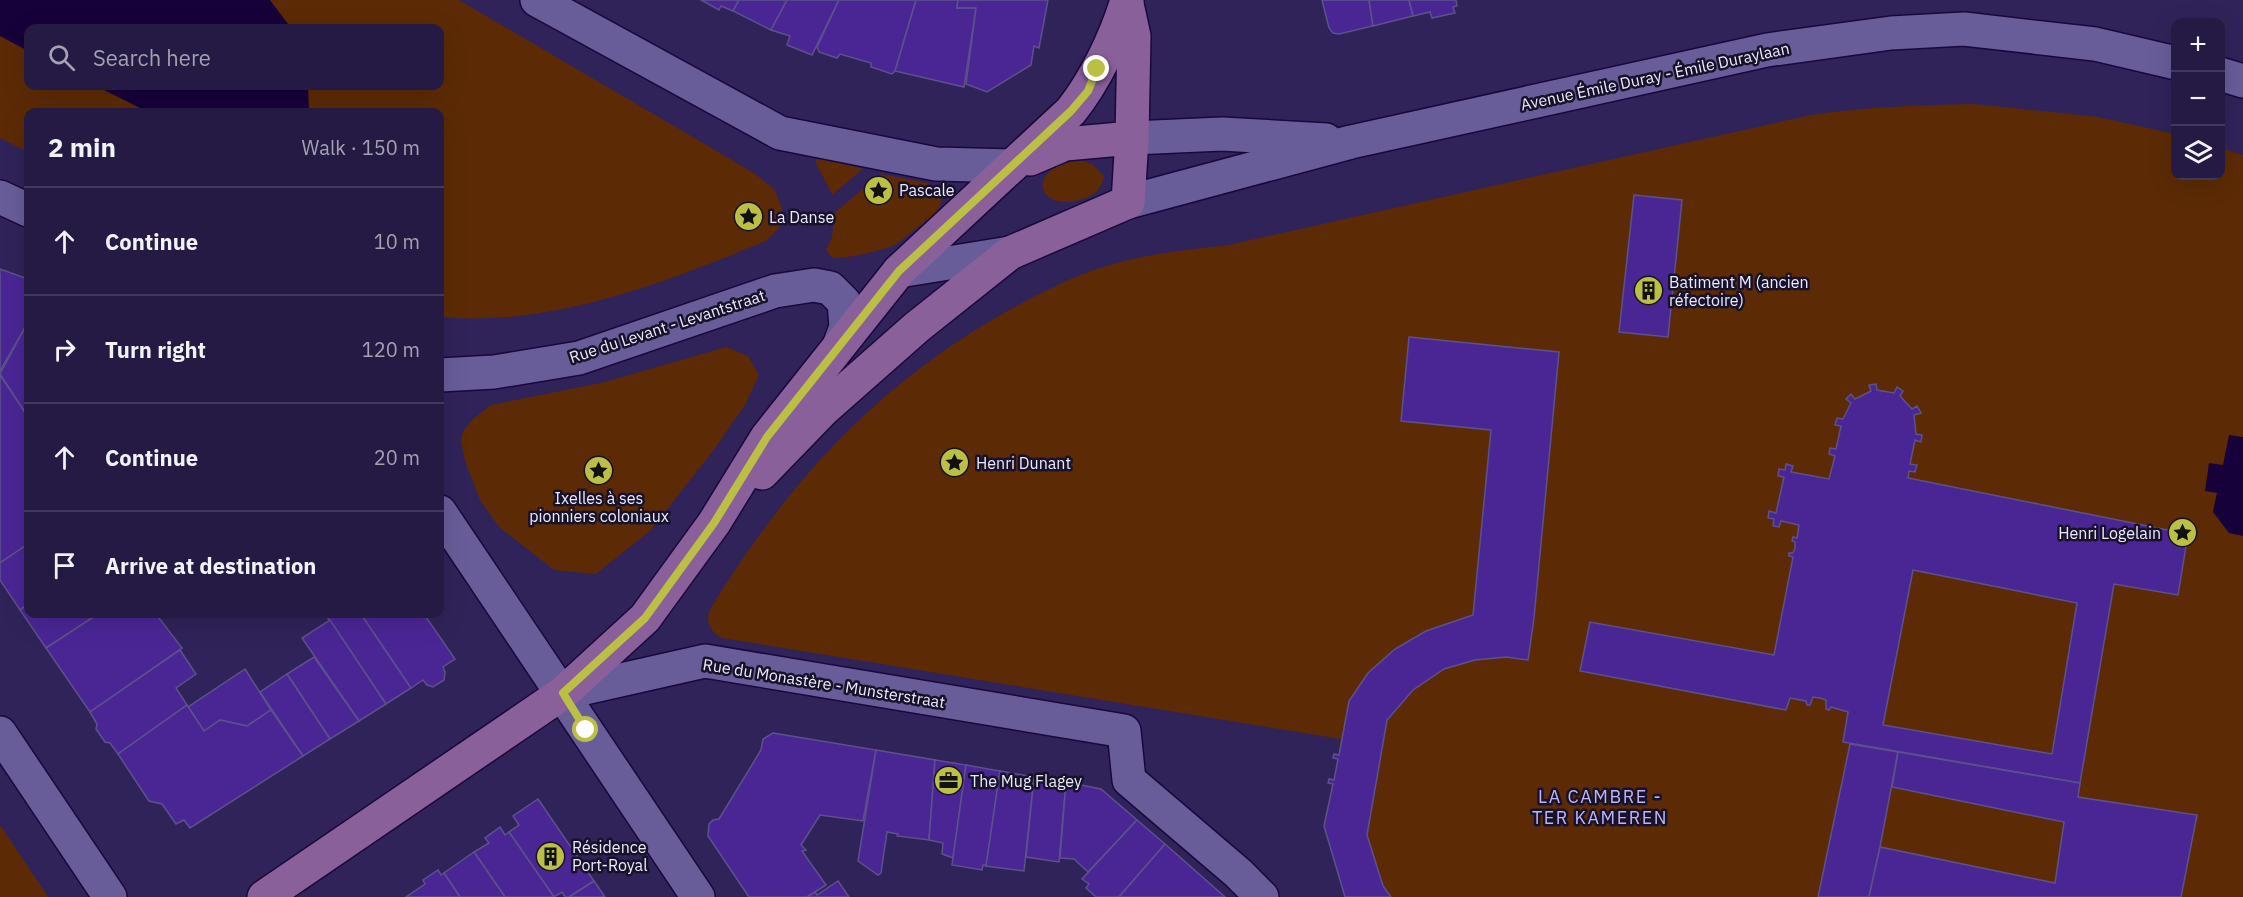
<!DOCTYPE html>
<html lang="en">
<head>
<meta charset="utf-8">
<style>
	:root { --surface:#241a43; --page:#2c234a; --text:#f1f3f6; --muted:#a3a1b2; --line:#41385c }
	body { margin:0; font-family:"IBM Plex Sans",sans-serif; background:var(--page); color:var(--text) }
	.controls { position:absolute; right:18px; top:18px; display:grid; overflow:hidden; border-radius:12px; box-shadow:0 6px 24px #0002 }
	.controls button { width:54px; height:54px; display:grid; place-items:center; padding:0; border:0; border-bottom:2px solid var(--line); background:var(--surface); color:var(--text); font:30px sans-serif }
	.stop { position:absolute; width:18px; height:18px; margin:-14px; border:4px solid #bbc045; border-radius:50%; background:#fff }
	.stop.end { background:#bbc045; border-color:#fff; box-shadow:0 2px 6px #0008 }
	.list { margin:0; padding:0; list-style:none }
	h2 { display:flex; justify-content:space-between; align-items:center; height:78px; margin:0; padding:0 24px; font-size:26px }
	h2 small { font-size:20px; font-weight:400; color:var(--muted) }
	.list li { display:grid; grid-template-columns:39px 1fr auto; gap:18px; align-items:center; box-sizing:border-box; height:108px; padding:0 24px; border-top:2px solid var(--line) }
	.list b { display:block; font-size:22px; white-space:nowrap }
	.list em { font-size:20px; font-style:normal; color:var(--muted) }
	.icon { flex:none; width:33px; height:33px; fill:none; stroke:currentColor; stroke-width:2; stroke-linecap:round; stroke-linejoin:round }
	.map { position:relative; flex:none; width:2243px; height:897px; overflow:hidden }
	.search { position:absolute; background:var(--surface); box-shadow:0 6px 24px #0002; left:24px; top:24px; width:420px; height:66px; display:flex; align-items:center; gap:15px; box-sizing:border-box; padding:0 21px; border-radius:12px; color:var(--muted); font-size:22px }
	.panel { position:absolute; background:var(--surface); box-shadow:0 6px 24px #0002; left:24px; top:108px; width:420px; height:510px; border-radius:12px }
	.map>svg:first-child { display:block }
	.green { fill:#5c2b05; fill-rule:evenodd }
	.water { fill:#16013a }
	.building { fill:#4a2695; stroke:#5d518c; stroke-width:1.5; fill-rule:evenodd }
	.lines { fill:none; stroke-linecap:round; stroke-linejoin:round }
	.street-casing { stroke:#1a073d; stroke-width:36 }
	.secondary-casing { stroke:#1a073d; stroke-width:36 }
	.street { stroke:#685d99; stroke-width:33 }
	.secondary { stroke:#8a609b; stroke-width:33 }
	.route { stroke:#bbc045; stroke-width:8 }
	.labels { text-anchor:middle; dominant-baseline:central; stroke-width:5; stroke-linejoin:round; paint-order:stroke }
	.street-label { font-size:16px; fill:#ebe9fe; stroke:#17122a }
	.poi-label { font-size:16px; fill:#ebe9fe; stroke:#17122a; text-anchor:start }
	.neighbourhood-label { font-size:18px; letter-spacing:1.5px; fill:#bfb4f7; stroke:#17122a }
</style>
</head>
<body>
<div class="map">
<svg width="2243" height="897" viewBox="0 0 2243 897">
	<rect width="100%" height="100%" fill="#302359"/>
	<g class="green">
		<path d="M0,0H459L754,173L775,190L783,212L780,227L766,241C664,283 552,327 440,317V112H28V152L0,138ZM28,28H440V86H28Z"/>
		<path d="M1975,104L2098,117L2175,134L2176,176H2220L2221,148L2243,155V897H1345L1324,826L1332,784L1328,783L1329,779H1334L1338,759L1333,758L1334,754H1339L1341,739L722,638C711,632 706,624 709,611C786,485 874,387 1004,313C1035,296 1068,278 1103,267C1143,254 1186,250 1228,245L1811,115C1865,107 1919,105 1975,104Z"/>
		<path d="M821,157L863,169L832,195C828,183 819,172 815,160Z"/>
		<path d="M1080,160L1092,164L1104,176C1102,188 1095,195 1083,199C1037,214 1023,167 1080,160Z"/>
		<path d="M881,174L928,183C955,200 936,213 918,227C911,232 904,239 896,244C886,250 845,259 833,258L826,250L832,237L835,212Z"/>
		<polygon points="726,347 748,356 759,375 745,405 713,451 650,531 596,574 554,570 499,527 480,500 465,461 461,441 463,431 473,419 491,405 605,382"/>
		<polygon points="0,825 43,889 48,897 0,897"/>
	</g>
	<g class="water">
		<polygon points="0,0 270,0 291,28 28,28 28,51 0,36"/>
		<polygon points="96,86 308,86 309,112 148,112"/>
		<polygon points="2229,435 2243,437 2243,536 2229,533 2213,512 2217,493 2205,491 2209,463 2223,465"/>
	</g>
	<g class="building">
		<polygon points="701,0 739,0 733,11 721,6 719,10"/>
		<polygon points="739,0 787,0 771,30 733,11"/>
		<polygon points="787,0 839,0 812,55 787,45 790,36 771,30"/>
		<polygon points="839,0 916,0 895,71 892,74 871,67 871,63 840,54 837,58 819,52 817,47"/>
		<polygon points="916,0 958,0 957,8 976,8 964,87 895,71"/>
		<polygon points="958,0 1048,0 1039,48 1034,46 1031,65 987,92 966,84 976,8 957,8"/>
		<polygon points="1322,0 1369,0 1373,26 1339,34 1333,33 1329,28"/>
		<polygon points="1369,0 1409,0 1413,16 1373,26"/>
		<polygon points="1409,0 1456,0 1457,6 1453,7 1455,13 1432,18 1430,12 1413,16"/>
		<polygon points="1634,195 1682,200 1668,337 1619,332"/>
		<polygon points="0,269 28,279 28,322 0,371"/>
		<polygon points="28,322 28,417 0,374"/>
		<polygon points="1409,337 1559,352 1534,618 1528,660 1506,657 1475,660 1444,669 1413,690 1387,720 1367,835 1383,886 1391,897 1345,897 1324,826 1333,784 1328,783 1329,779 1334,780 1338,759 1333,758 1334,754 1339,755 1349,701 1368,673 1395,649 1426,631 1473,615 1491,430 1401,421"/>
		<polygon points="0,375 28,417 28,544 0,563"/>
		<path d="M1876,384L1877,390L1894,393L1897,387L1903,391L1900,396L1912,409L1917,406L1921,413L1914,415L1916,434L1922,435L1921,442L1915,440L1910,464L1917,465L1915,472L1909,471L1908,478L2188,534L2178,595L2114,584L2080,783L1843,742L1848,712L1831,707L1829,710L1826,709V700L1820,698L1813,697L1810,705H1807L1806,701L1790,698L1786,710L1580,671L1590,622L1774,655L1793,557L1789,556V553H1793L1795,548V542L1792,541L1793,537L1797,538L1799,525L1781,521L1779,527L1773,526L1774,519L1768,518L1769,511L1776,513L1784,477L1778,476L1779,469L1785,470L1786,464L1793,466L1791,472L1829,479L1835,456L1829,454L1830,448L1836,449L1841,426L1835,425L1837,418L1843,419L1851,403L1846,399L1851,394L1855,399L1871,391L1869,385ZM1913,570L2077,603L2052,754L1883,725Z"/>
		<polygon points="28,544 28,604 20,610 0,580 0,563"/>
		<polygon points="28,604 28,614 98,614 46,648 20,610"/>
		<polygon points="98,614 156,614 182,648 90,712 46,648"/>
		<polygon points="325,614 361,614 411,688 386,704"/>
		<polygon points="361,614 424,614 455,659 443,667 445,672 444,680 433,687 427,685 423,680 411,688"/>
		<polygon points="330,620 386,704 359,721 302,638"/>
		<polygon points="180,650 196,674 176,688 187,705 118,754 110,743 105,742 96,729 97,724 90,712"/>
		<polygon points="314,657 359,721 330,739 287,674"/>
		<polygon points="245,669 271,710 247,726 220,720 204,731 188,707"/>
		<polygon points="287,674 330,739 303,756 260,692"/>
		<polygon points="187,705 204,731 220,720 247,726 271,710 303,756 190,828 184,820 176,824 162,804 149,801 118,754"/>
		<polygon points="773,733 876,750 863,821 820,815 801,845 806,850 802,851 826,885 807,897 749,897 708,836 709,824 713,820 719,819 761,750 763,739"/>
		<polygon points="1850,744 1898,752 1880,847 1869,897 1818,897"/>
		<polygon points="876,750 935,760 929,840 897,836 898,834 887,832 881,873 878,875 858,861"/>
		<polygon points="1898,752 2080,783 2078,797 2197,815 2181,897 1869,897 1880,847 2055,883 2064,822 1892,787"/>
		<polygon points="935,760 966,765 953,858 942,854 943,843 929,840"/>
		<polygon points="966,765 1000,771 986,866 983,865 982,870 952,865"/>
		<polygon points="1000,771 1034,777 1024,871 986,866"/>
		<polygon points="1034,777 1066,782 1059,862 1026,857"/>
		<polygon points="1066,782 1101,789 1137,820 1088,872 1074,859 1060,858"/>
		<polygon points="538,799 594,881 569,897 565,897 562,892 554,897 509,832 519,825 513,816"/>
		<polygon points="1137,820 1165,844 1119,897 1096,897 1086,888 1089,884 1082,879"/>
		<polygon points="500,827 505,835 509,832 554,897 505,897 474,852 489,843 485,838"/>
		<polygon points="1165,844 1225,897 1119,897"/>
		<polygon points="474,852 505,897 460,897 444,873"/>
		<polygon points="438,870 441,875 444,873 460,897 406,897 425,884 423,880"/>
		<polygon points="594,881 605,897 569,897"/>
		<polygon points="838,881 849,897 807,897 815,892 817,895"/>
	</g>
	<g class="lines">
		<defs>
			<g id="street">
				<polyline points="537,0 780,133 936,164 1012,166"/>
				<polyline points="2220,74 2243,81"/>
				<polyline points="1132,138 1222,134 1326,140"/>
				<polyline points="0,197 28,210"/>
				<polyline points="1128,202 1351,142 1767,50 1891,33 1964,29 2095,44 2176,63"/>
				<polyline points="899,271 1010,253"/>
				<polyline points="440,375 494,372 579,358 775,291 814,285 830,288 844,302 846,327 839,346"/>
				<polyline points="440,512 698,897"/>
				<polyline points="563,693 705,661 1124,731 1129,780 1238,873 1262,897"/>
				<polyline points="0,733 110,897"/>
			</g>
			<g id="secondary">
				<polyline points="1030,159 1065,144 1132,138"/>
				<polyline points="762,473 824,409 917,327 1010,253 1128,202 1132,138 1134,36 1127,4"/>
				<path d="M264,897L563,693L645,618L714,523L767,437L899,271L1071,111C1095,81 1116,37 1127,0"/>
			</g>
		</defs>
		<use href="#street" class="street-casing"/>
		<use href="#secondary" class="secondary-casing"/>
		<use href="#street" class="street"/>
		<use href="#secondary" class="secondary"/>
	</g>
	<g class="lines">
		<polyline class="route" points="586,730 563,693 645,618 714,523 767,437 899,271 1071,111 1088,91 1097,69"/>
	</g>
	<defs>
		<symbol id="sight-disc" viewBox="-11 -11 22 22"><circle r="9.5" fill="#bbc045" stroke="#17122a"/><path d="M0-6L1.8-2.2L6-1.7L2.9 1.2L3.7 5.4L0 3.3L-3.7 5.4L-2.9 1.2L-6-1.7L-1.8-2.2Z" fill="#111"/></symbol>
		<symbol id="building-disc" viewBox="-11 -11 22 22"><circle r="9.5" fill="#bbc045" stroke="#17122a"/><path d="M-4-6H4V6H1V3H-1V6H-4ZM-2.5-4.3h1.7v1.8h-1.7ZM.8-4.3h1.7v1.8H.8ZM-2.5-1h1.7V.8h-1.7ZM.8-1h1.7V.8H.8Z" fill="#111"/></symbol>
		<symbol id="office-disc" viewBox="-11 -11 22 22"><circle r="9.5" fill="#bbc045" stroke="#17122a"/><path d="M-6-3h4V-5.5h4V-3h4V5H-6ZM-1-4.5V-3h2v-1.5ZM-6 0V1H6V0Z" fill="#111"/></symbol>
	</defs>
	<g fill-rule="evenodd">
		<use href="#sight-disc" x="862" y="174" width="33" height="33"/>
		<use href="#sight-disc" x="732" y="200" width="33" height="33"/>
		<use href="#building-disc" x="1632" y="274" width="33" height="33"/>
		<use href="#sight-disc" x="938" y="446" width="33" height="33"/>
		<use href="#sight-disc" x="582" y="454" width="33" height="33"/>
		<use href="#sight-disc" x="2166" y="516" width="33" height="33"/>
		<use href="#office-disc" x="932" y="764" width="33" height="33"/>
		<use href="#building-disc" x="534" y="840" width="33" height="33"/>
	</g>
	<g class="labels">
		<g class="street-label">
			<text transform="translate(1655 76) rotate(-12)">Avenue Émile Duray - Émile Duraylaan</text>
			<text transform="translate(667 326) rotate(-18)">Rue du Levant - Levantstraat</text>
			<text transform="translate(824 683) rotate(9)">Rue du Monastère - Munsterstraat</text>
		</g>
		<g class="poi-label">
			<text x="899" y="190">Pascale</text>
			<text x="769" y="217">La Danse</text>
			<text x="1669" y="282">Batiment M (ancien<tspan x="1669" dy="18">réfectoire)</tspan></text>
			<text x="976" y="463">Henri Dunant</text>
			<text x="599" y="498" text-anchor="middle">Ixelles à ses<tspan x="599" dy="18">pionniers coloniaux</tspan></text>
			<text x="2161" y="533" text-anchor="end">Henri Logelain</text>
			<text x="970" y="781">The Mug Flagey</text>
			<text x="572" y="847">Résidence<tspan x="572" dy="18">Port-Royal</tspan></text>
		</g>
		<g class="neighbourhood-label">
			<text x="1600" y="796">LA CAMBRE -<tspan x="1600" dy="21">TER KAMEREN</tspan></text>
		</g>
	</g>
</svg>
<div class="controls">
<button>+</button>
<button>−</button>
<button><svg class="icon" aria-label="layers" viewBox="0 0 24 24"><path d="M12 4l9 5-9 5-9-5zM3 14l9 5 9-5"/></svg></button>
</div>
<div class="stop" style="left:586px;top:730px"></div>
<div class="stop end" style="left:1097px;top:69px"></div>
<div class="search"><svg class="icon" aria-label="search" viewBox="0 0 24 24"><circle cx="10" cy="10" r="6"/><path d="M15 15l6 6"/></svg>Search here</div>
<section class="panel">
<h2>2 min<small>Walk · 150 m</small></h2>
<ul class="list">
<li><svg class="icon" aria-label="ahead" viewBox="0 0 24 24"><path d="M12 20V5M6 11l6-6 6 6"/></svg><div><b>Continue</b></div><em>10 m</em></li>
<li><svg class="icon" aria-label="right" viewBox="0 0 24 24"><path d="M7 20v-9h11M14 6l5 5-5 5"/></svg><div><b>Turn right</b></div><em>120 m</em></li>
<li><svg class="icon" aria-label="ahead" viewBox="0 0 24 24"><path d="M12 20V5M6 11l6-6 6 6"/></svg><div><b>Continue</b></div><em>20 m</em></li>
<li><svg class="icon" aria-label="arrive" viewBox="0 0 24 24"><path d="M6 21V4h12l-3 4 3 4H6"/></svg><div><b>Arrive at destination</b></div></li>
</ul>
</section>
</div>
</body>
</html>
